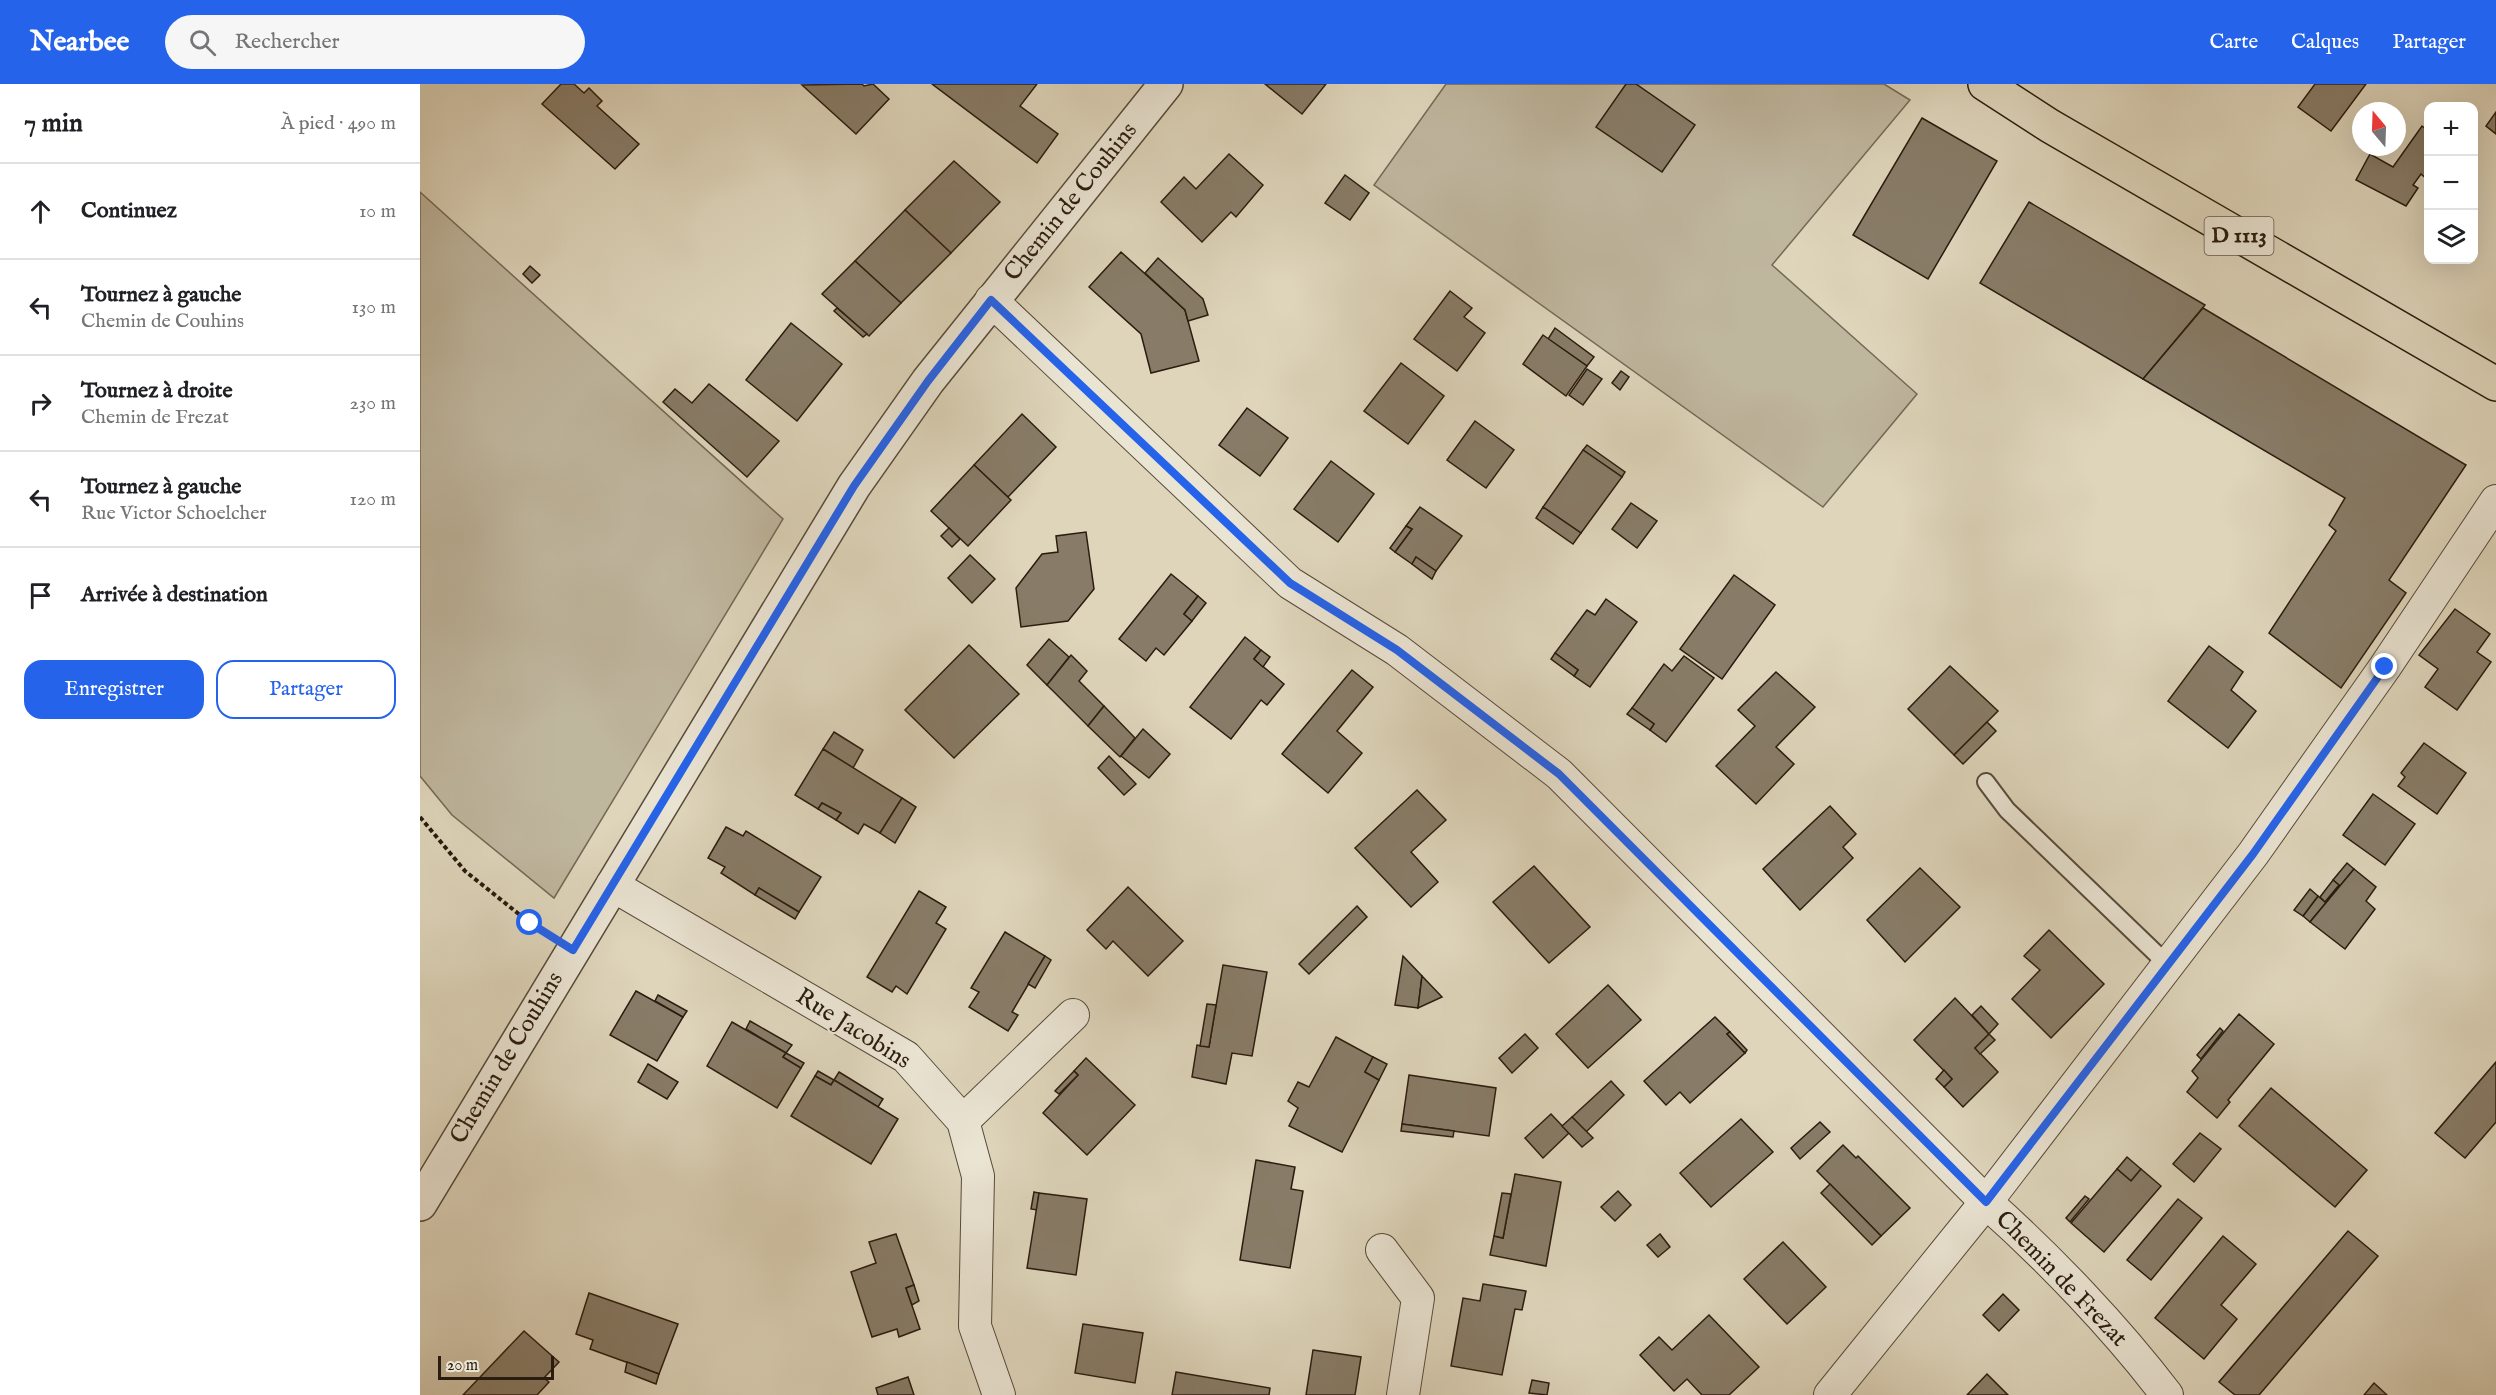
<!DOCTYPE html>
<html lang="fr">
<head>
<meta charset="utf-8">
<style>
	:root { --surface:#fff; --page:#f6f6f6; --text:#202124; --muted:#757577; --line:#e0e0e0; --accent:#2563eb }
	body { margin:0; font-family:"IM FELL English",serif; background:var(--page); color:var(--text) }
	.controls { position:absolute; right:18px; top:18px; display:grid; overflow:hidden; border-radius:12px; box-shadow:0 6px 24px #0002 }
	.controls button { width:54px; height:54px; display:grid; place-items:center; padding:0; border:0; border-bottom:2px solid var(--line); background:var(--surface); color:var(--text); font:30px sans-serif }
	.compass { position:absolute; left:1932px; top:18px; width:54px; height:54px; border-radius:50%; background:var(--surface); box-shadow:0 6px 24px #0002; rotate:341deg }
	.scale { position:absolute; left:18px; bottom:15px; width:116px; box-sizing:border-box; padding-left:6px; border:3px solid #2a1c0f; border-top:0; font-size:16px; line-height:21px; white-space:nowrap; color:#2a1c0f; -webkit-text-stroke:4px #eae4d3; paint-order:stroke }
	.stop { position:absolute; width:18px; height:18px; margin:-14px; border:4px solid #2563eb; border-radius:50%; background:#fff }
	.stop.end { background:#2563eb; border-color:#fff; box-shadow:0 2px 6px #0008 }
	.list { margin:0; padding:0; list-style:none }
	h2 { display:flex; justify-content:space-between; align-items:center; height:78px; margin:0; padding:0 24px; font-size:26px }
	h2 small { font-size:20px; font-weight:400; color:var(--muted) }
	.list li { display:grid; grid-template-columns:39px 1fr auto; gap:18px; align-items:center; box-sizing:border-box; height:96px; padding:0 24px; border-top:2px solid var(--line) }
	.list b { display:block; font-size:22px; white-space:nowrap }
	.list p { margin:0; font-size:20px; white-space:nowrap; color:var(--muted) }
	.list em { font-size:20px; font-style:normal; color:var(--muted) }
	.actions { display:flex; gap:12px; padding:18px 24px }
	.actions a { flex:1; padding:14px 0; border:2px solid var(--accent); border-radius:18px; text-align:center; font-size:21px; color:var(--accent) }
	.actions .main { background:var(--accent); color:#fff }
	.icon { flex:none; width:33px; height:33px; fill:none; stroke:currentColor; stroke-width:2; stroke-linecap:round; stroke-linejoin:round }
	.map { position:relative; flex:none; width:2076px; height:1311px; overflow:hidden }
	header { display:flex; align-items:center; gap:36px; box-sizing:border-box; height:84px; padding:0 30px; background:var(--accent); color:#fff }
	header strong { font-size:28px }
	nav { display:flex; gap:33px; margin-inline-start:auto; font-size:21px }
	.search { width:420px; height:54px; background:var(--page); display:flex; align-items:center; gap:15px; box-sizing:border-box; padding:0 21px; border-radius:33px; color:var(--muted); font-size:22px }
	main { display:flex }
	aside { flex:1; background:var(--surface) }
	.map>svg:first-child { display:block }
	.green { fill:#bfb69e; stroke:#746956; stroke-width:1.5 }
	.building { fill:#887c68; stroke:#2a1c0f; stroke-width:1.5 }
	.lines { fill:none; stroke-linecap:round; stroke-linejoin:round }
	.service-casing { stroke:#574a3a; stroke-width:20 }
	.minor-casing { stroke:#574a3a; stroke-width:34 }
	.tertiary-casing { stroke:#574a3a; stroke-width:36 }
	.primary-casing { stroke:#2a1c0f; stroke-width:36 }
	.path { stroke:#2a1c0f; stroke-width:4; stroke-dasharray:4.5 3; stroke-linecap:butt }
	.service { stroke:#eae4d3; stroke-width:16 }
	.minor { stroke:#eae4d3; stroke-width:32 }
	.tertiary { stroke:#eae4d3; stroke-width:33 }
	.primary { stroke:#ded5bb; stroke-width:33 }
	.route { stroke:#2563eb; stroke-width:8 }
	.labels { text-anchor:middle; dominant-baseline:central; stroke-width:4.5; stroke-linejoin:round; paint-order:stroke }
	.shield { fill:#eae4d3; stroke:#64584a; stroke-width:1.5 }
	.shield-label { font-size:22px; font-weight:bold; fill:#2a1c0f }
	.street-label { font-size:24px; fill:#2a1c0f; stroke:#eae4d3 }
</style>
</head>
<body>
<header>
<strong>Nearbee</strong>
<div class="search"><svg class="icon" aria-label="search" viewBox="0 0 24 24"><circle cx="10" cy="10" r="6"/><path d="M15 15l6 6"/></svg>Rechercher</div>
<nav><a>Carte</a><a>Calques</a><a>Partager</a></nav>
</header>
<main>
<aside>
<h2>7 min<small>À pied · 490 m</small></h2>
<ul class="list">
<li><svg class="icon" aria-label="ahead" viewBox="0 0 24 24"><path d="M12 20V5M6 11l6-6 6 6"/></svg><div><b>Continuez</b></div><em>10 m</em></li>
<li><svg class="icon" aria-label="left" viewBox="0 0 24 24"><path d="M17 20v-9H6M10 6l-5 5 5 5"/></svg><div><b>Tournez à gauche</b><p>Chemin de Couhins</p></div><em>130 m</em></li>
<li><svg class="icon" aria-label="right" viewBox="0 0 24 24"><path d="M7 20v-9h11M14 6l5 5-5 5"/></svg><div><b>Tournez à droite</b><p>Chemin de Frezat</p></div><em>230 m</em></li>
<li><svg class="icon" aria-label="left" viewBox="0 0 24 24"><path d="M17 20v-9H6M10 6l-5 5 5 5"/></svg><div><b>Tournez à gauche</b><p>Rue Victor Schoelcher</p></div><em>120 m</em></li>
<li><svg class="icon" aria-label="arrive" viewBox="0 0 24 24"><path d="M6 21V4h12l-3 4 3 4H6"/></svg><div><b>Arrivée à destination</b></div></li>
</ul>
<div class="actions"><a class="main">Enregistrer</a><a>Partager</a></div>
</aside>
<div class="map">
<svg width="2076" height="1311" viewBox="0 0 2076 1311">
	<rect width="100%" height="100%" fill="#ded5bb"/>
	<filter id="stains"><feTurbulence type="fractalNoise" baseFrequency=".00333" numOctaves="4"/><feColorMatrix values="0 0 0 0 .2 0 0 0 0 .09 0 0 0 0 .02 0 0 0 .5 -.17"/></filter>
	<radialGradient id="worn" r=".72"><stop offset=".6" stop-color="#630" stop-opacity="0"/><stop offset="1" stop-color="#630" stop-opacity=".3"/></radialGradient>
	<g class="green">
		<polygon points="1026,0 1464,0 1490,16 1352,181 1497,310 1403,423 954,101"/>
		<polygon points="0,108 363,435 134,814 32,731 0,692"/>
	</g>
	<g class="building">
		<polygon points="141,0 154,0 164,9 169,4 182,17 177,22 219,60 195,85 122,20"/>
		<polygon points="442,0 444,2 453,0 469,15 436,50 382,1"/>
		<polygon points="512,0 617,0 600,22 638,50 617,79"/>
		<polygon points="845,0 906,0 882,30"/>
		<polygon points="1206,0 1216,0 1275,41 1242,88 1176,43"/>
		<polygon points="1895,0 1946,0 1911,47 1878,23"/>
		<polygon points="2076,28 2076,50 2066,42"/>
		<polygon points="1502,34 1577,77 1508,195 1433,151"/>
		<polygon points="2002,42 2008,47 2008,96 2001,90 1993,101 1998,104 1986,122 1936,96 1950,70 1973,83"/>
		<polygon points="809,70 843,101 816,133 811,128 782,158 741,118 764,93 776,105"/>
		<polygon points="534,77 580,118 531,169 485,126"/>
		<polygon points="925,91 949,109 930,136 905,119"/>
		<polygon points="1609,118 1785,221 1723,295 1560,199"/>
		<polygon points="485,126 531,169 481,219 435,177"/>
		<polygon points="701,168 765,226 779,277 731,289 721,250 669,203"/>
		<polygon points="738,174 783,215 788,231 768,237 765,226 725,189"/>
		<polygon points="435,177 481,219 449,252 402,210"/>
		<polygon points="110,182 120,191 112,199 103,190"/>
		<polygon points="1030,207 1052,224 1044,233 1065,249 1037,287 994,255"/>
		<polygon points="417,224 447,250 443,253 414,227"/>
		<polygon points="1783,224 2046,381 1969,496 1986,509 1921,604 1849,549 1916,447 1909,441 1925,414 1723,295"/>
		<polygon points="371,239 422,280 377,337 326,296"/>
		<polygon points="1135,244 1174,273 1167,282 1128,255"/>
		<polygon points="1123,251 1167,282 1146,312 1103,280"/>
		<polygon points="981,279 1024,312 988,360 944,327"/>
		<polygon points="1167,285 1182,295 1163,321 1149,311"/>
		<polygon points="1201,287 1209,293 1200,306 1192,299"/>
		<polygon points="289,300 359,357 327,393 243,318 255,305 272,319"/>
		<polygon points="827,324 868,354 840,392 799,361"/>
		<polygon points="602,330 636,363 588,413 554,381"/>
		<polygon points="1055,337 1094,366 1066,404 1027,376"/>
		<polygon points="1167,361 1205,388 1202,393 1163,366"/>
		<polygon points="1163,366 1202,393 1161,449 1123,423"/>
		<polygon points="911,377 954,410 918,458 874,425"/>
		<polygon points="554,381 591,416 548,462 511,427"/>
		<polygon points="1211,419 1237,437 1217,464 1192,445"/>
		<polygon points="1000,423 1042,452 1016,487 996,473 992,480 975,468 992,445 986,442"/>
		<polygon points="1123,423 1161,449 1153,460 1116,434"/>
		<polygon points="986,442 992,445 975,468 970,464"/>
		<polygon points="529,444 540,455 532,463 521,452"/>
		<polygon points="666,448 674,505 648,537 601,543 596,504 622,470 638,468 636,452"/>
		<polygon points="550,471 575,495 552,519 528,494"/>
		<polygon points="996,473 1016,487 1012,495 992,480"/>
		<polygon points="751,490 778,512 764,530 772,537 744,571 736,564 726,577 699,555"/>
		<polygon points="1314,491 1355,521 1302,595 1260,565"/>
		<polygon points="778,512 786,519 772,537 764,530"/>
		<polygon points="1186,515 1217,538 1170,603 1154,592 1158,586 1135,569 1167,526 1175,531"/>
		<polygon points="2035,525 2070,550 2057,568 2071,578 2037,626 2005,603 2018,585 1999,571"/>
		<polygon points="825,553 841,566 834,575 864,600 847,621 841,616 811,655 770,623"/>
		<polygon points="629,555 649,573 627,601 607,581"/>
		<polygon points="549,561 599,610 534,674 485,626"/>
		<polygon points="1789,562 1823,588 1811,606 1836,627 1808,664 1748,617"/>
		<polygon points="841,566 850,573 843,583 834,575"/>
		<polygon points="1135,569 1158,586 1154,592 1131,575"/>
		<polygon points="651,571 667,587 659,597 684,622 668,642 627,601"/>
		<polygon points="1264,572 1294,594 1246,658 1230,646 1234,640 1212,624 1244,580 1252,587"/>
		<polygon points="1530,582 1578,627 1534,671 1488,625"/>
		<polygon points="932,586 953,603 917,647 942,669 908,709 862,670"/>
		<polygon points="1356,588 1395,623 1356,663 1374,680 1336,720 1296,682 1335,642 1318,626"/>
		<polygon points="684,622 715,654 700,673 668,642"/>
		<polygon points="1212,624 1234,640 1230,646 1207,630"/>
		<polygon points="1567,638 1576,647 1543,680 1534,671"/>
		<polygon points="723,645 750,670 729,694 701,672"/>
		<polygon points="414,648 443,666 433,684 403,665"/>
		<polygon points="2004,659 2046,689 2017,730 1978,702 1985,693 1981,689"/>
		<polygon points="403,665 482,714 460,749 444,740 438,750 416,736 421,729 402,719 398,725 375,711"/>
		<polygon points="689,672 716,700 704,711 678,684"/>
		<polygon points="997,706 1026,736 991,768 1018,798 991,823 935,764"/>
		<polygon points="1953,710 1995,740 1965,781 1923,751"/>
		<polygon points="482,714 496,723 475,759 460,749"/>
		<polygon points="402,719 421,729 416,736 398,725"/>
		<polygon points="1410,722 1436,750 1423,763 1433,774 1380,826 1343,785"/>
		<polygon points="306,743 323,752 326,747 401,793 379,828 339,804 335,811 301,789 305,783 288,774"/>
		<polygon points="1927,779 1934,785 1890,838 1883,832 1898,812 1905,818 1919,801 1913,796"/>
		<polygon points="1114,782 1170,843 1129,879 1073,818"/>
		<polygon points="1500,784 1540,823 1485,878 1447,836"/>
		<polygon points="1934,785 1956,803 1946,817 1955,825 1925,865 1890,838"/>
		<polygon points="1913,796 1919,801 1905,818 1900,813"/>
		<polygon points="708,803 763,857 728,892 693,857 686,865 667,846"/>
		<polygon points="339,804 379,828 375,835 335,811"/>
		<polygon points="1890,805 1898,812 1883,832 1874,826"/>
		<polygon points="499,807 526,823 516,839 526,845 487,910 476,902 472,908 447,893"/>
		<polygon points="937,822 947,833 889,890 879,880"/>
		<polygon points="1629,846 1684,900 1631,954 1592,915 1620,886 1604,872"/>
		<polygon points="585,848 625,872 592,928 598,931 588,947 549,923 559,908 551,904"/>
		<polygon points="625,872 631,876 615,904 608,900"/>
		<polygon points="983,872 1002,892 998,924 975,921"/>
		<polygon points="803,881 847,888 832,972 812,969 806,1000 772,993 777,961 789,963"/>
		<polygon points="1002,892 1022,913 998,924"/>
		<polygon points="1188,901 1221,936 1168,984 1136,950"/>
		<polygon points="216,907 263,933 237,977 190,951"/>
		<polygon points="238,911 267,927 263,933 235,917"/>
		<polygon points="1535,914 1569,950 1555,964 1578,988 1543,1023 1524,1003 1532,995 1494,956"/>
		<polygon points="787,920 796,921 789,963 780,962"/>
		<polygon points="1561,922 1578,940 1569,950 1552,931"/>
		<polygon points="1819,930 1854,960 1808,1016 1810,1018 1797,1034 1767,1008 1778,994 1772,987"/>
		<polygon points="1295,933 1310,948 1307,950 1325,969 1270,1019 1260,1008 1246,1021 1224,997"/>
		<polygon points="330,937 372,961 366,969 326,945"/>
		<polygon points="312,938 366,969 363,973 381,984 357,1024 287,982"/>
		<polygon points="1800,944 1803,947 1781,975 1777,971"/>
		<polygon points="1310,948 1327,966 1325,969 1307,950"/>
		<polygon points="1105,950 1118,964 1092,989 1079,974"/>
		<polygon points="1569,950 1575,956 1560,970 1555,964"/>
		<polygon points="916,953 953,973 945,988 959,996 922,1068 869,1042 878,1024 868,1017 878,998 889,1003"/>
		<polygon points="366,969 384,979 381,984 363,973"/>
		<polygon points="953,973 967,980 959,996 945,988"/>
		<polygon points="666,974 715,1021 667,1071 623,1029 658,991 654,987"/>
		<polygon points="2076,978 2076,1038 2045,1074 2015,1049"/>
		<polygon points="228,980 258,998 247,1015 218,998"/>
		<polygon points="1524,986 1532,995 1524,1003 1516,995"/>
		<polygon points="398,987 414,996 411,1001 395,992"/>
		<polygon points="654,987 658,991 639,1010 635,1007"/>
		<polygon points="419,988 463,1015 458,1023 414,996"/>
		<polygon points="989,991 1076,1004 1069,1052 982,1040"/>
		<polygon points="395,992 411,1001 414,996 478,1035 451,1080 371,1032"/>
		<polygon points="1191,997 1204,1011 1166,1048 1152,1033"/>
		<polygon points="1851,1004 1947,1086 1915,1123 1819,1042"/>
		<polygon points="1131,1030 1149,1049 1123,1074 1105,1054"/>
		<polygon points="1152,1033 1173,1054 1162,1063 1142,1042"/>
		<polygon points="1321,1035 1353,1068 1291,1123 1260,1089"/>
		<polygon points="1400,1038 1410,1048 1380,1075 1371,1064"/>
		<polygon points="982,1040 1034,1047 1033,1053 981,1047"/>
		<polygon points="1780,1049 1801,1065 1774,1098 1753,1080"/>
		<polygon points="1423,1061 1436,1074 1438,1072 1490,1124 1461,1152 1397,1087"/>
		<polygon points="1707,1073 1721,1085 1711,1097 1697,1085"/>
		<polygon points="836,1076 875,1083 871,1105 883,1107 870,1184 820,1176"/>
		<polygon points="1697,1085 1711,1097 1721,1085 1741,1102 1684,1168 1651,1139"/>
		<polygon points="1095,1090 1141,1098 1126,1182 1070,1171 1074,1152 1083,1154"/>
		<polygon points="1410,1100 1461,1152 1452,1161 1401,1109"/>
		<polygon points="1198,1107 1211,1121 1195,1137 1181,1123"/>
		<polygon points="614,1108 619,1109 617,1126 611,1125"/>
		<polygon points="619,1109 667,1115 656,1191 607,1184"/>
		<polygon points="1082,1109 1091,1110 1083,1154 1074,1152"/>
		<polygon points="1665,1112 1669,1115 1650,1138 1646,1134"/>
		<polygon points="1758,1115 1782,1134 1731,1196 1707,1176"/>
		<polygon points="1928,1147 1958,1172 1839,1311 1815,1311 1799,1298"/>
		<polygon points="476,1150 494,1201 486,1204 500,1245 479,1253 477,1245 452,1253 431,1188 456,1179 449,1158"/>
		<polygon points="1240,1150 1250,1163 1238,1173 1227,1161"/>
		<polygon points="1803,1152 1836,1180 1801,1221 1817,1235 1784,1275 1735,1234"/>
		<polygon points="1363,1158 1406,1203 1367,1240 1324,1195"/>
		<polygon points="1063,1200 1106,1207 1102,1226 1095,1225 1082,1291 1031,1282 1043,1214 1060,1217"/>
		<polygon points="494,1201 499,1217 492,1221 486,1204"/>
		<polygon points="169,1209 258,1240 239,1290 170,1265 173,1256 156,1250"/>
		<polygon points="1583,1210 1599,1226 1579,1247 1563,1231"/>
		<polygon points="1289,1231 1339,1283 1309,1311 1282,1311 1267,1295 1254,1307 1220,1271 1239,1253 1252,1266"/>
		<polygon points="663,1240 723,1249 715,1299 655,1289"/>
		<polygon points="104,1247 139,1278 124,1294 129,1298 117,1311 43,1311"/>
		<polygon points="893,1266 941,1273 935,1311 886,1311"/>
		<polygon points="207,1278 239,1290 236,1300 205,1288"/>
		<polygon points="756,1288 850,1304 849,1311 752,1311"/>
		<polygon points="1567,1290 1588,1311 1547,1311"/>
		<polygon points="488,1293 494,1311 458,1311 456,1304"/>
		<polygon points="1112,1296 1129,1299 1127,1311 1109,1309"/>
		<polygon points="1954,1299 1967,1311 1944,1311"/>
	</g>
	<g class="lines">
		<defs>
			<polyline id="service" points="1566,698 1587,726 1748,881"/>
			<g id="minor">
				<path d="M571,216L870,499L977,566L1139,690L1566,1118C1629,1174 1696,1244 1747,1311"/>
				<polyline points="192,801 486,973 543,1037 558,1092 555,1242 579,1311"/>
				<polyline points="543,1037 653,931"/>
				<polyline points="962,1166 998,1214 983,1311"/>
				<polyline points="1410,1311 1566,1118 1833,770 1965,583 2076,417"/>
			</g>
			<polyline id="tertiary" points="0,1120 434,402 508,297 746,0"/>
			<polyline id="primary" points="1565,0 1630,42 2076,300"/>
		</defs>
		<use href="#service" class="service-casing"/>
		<use href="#minor" class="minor-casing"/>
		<use href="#tertiary" class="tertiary-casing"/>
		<use href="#primary" class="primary-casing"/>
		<polyline class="path" points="0,733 45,787 110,839 124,848"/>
		<use href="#service" class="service"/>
		<use href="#minor" class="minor"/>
		<use href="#tertiary" class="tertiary"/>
		<use href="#primary" class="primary"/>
	</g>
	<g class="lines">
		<polyline class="route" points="110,839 153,866 434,402 508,297 571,216 870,499 977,566 1139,690 1566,1118 1833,770 1965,583"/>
	</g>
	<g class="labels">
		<rect class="shield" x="1784.5" y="133" width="69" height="38" rx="4.5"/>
		<g class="shield-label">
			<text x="1819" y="152">D 1113</text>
		</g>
		<g class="street-label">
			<text transform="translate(651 118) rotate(-51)">Chemin de Couhins</text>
			<text transform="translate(433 945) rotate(32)">Rue Jacobins</text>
			<text transform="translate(87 974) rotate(-59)">Chemin de Couhins</text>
			<text transform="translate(1641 1195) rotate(46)">Chemin de Frezat</text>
		</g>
	</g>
	<rect width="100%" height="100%" filter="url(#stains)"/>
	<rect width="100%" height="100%" fill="url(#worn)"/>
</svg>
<div class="controls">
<button>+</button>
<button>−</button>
<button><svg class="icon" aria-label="layers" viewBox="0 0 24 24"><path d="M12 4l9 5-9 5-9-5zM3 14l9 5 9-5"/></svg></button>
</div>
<svg class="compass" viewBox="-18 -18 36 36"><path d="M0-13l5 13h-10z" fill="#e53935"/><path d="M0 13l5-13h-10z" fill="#757577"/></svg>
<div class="scale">20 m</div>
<div class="stop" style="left:110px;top:839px"></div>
<div class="stop end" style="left:1965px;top:583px"></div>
</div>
</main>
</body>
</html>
